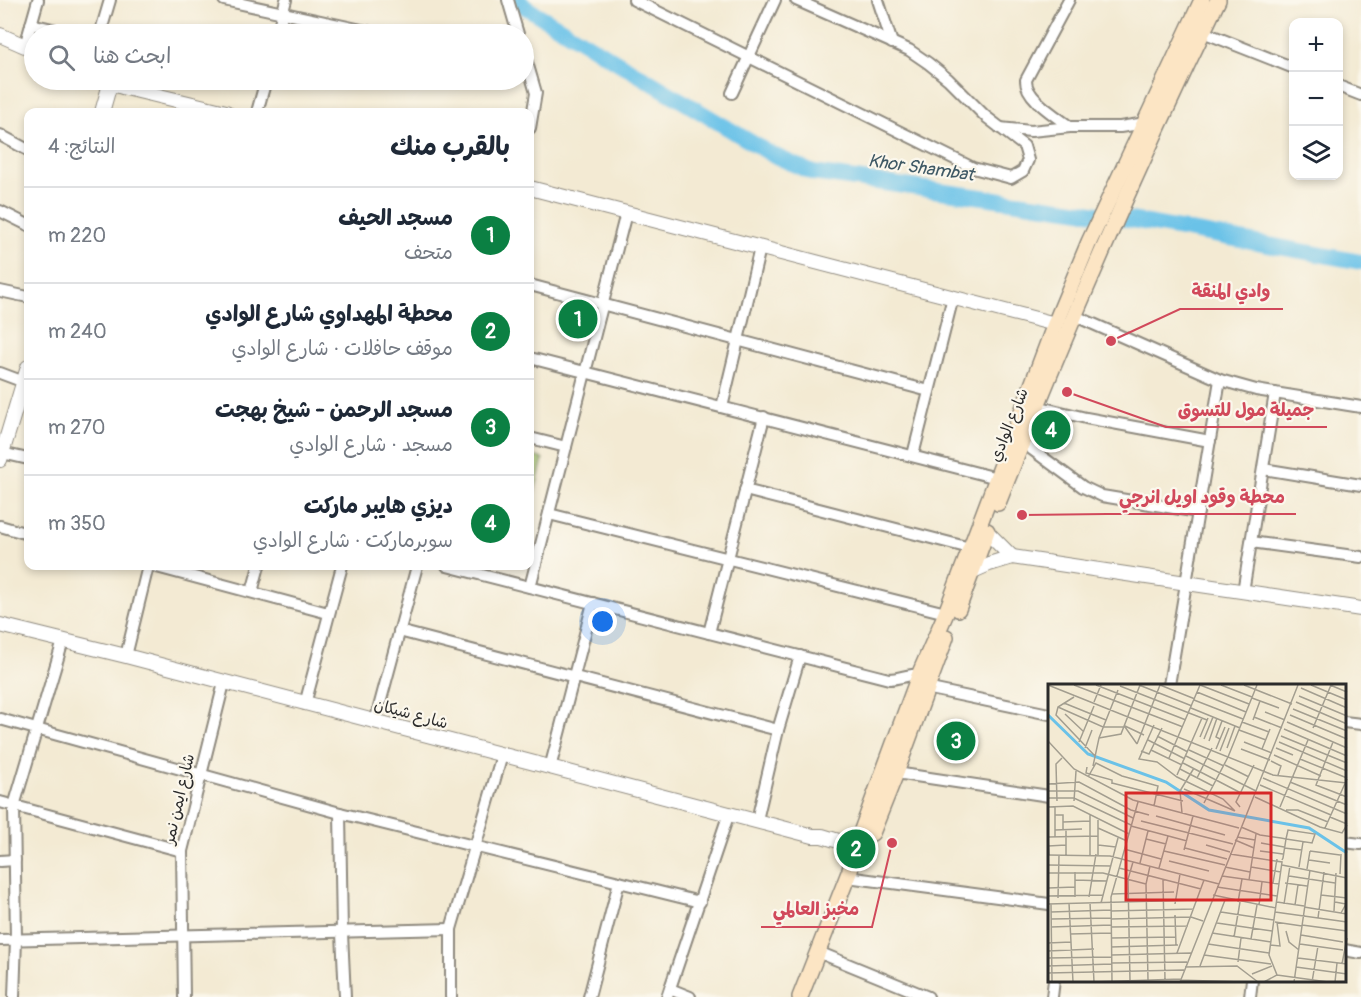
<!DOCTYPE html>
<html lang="ar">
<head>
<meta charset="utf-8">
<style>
	:root { --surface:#fff; --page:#f6f6f7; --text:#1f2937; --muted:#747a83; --line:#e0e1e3; --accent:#0b8043 }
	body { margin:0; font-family:Pangolin,"Playpen Sans Arabic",sans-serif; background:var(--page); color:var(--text); direction:rtl }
	.controls { position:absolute; right:18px; top:18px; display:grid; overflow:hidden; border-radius:12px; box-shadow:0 3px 9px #0003 }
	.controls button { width:54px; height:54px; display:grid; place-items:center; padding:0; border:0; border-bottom:2px solid var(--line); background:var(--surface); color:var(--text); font:30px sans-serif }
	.you { position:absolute; left:603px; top:622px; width:21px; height:21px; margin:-15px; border:4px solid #fff; border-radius:50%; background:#1a73e8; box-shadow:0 0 0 9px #1a73e833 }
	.badge { display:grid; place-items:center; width:39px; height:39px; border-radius:50%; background:var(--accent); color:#fff; font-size:20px; font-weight:700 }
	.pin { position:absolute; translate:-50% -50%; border:3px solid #fff; box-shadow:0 2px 6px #0006 }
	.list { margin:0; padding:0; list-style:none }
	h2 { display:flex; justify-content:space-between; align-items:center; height:78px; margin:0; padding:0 24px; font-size:26px }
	h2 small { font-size:20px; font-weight:400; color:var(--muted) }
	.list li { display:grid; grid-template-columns:39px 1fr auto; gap:18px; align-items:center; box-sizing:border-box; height:96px; padding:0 24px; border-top:2px solid var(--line) }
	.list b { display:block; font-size:22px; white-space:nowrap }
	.list p { margin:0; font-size:20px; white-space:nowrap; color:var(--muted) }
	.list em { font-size:20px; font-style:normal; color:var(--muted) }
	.icon { flex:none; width:33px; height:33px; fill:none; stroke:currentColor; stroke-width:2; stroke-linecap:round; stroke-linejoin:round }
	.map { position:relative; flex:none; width:1361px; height:997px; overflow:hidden; direction:ltr }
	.search { position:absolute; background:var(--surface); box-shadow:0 3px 9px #0003; left:24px; top:24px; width:510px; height:66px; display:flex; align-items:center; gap:15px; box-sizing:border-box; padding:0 21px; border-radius:33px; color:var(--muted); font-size:22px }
	.panel { position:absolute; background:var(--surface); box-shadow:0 3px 9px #0003; left:24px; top:108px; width:510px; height:462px; border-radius:12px; direction:rtl }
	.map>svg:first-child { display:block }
	.green { fill:#a4c56e; stroke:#68784c; stroke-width:1.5 }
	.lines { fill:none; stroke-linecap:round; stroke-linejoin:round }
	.river { stroke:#6bc2e8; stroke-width:16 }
	.minor-casing { stroke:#8f8a7f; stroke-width:14 }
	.tertiary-casing { stroke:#8f8a7f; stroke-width:16 }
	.secondary-casing { stroke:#8f8a7f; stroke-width:18 }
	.minor { stroke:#fff; stroke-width:10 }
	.tertiary { stroke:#fff; stroke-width:14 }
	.secondary { stroke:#fce5c4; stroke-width:15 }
	.labels { text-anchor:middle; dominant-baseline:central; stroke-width:4.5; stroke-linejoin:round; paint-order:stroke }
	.street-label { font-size:16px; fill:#2b2b2b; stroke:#fbf7ec }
	.water-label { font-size:18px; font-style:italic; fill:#3e5864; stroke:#fbf7ec }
	.inset-river { fill:none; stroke:#6bc2e8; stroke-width:3 }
	.inset-road { fill:none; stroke:#a39e90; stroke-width:1.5 }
	.view { fill:#d62828; fill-opacity:0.15; stroke:#d62828; stroke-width:3 }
	.inset-edge { fill:none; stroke:#2b2b2b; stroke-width:3 }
	.leader { fill:none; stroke:#d1495b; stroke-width:2 }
	.callout-dot { fill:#d1495b; stroke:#fbf7ec; stroke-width:2 }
	.callout-label { font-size:18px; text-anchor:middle; font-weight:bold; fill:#d1495b; stroke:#fbf7ec; stroke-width:4.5; stroke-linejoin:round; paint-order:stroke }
</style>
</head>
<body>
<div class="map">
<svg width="1361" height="997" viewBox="0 0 1361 997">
	<rect width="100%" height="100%" fill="#fbf7ec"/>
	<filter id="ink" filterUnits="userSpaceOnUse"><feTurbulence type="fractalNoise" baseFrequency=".0167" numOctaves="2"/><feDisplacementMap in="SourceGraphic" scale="12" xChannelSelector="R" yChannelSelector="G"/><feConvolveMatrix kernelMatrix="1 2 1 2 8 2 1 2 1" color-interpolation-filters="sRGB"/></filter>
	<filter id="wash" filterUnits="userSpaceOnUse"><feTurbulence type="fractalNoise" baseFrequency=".008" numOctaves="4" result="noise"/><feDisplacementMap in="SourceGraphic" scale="24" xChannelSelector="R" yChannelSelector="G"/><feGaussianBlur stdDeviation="1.35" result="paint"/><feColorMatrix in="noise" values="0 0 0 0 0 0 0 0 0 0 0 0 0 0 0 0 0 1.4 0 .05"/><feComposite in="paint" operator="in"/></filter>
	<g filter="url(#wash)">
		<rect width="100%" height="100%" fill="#f3ead3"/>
		<polygon class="green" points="530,455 543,459 530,511"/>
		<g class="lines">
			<polyline class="river" points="518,0 525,7 771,154 813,173 1088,212 1361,262"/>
		</g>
	</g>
	<g filter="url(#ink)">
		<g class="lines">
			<defs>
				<g id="minor">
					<polyline points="224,0 380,34"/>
					<polyline points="508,0 518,34"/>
					<polyline points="634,0 973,168 1011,178 1023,171 1028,160 1024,146 985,116 948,79 928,63 909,50 796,0"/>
					<polyline points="878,0 892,43"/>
					<path d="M1069,0L1026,80C1025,98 1056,116 1070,127"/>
					<polyline points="31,24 74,34"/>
					<polyline points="1203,32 1294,68"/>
					<polyline points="100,34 110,0"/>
					<polyline points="277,34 286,0"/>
					<polyline points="25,46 38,0"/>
					<polyline points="524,52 536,93 530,128"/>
					<polyline points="1338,86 1361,95"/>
					<polyline points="732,93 775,0"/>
					<polyline points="257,112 266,80"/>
					<polyline points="1000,128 1031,131 1070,127 1120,127 1146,123"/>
					<polyline points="0,135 28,150"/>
					<polyline points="0,211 28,225"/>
					<polyline points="530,285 929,391"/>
					<polyline points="0,291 28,297"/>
					<polyline points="1073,315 1220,380 1256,390 1361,407"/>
					<polyline points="530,358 997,478"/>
					<polyline points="0,373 24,382"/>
					<polyline points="1036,406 1086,418 1210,441"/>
					<polyline points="722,407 760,248"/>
					<polyline points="530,438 566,447"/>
					<polyline points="1022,442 1083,487 1102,496 1198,512"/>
					<polyline points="2,453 28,459"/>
					<polyline points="913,455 953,297"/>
					<polyline points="1263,469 1361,485"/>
					<polyline points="745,490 970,548"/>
					<polyline points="549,514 946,613"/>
					<polyline points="0,526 28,534"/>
					<polyline points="1251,542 1361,557"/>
					<polyline points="153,566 328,613"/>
					<path d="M447,566L889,679C900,679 914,672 924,675"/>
					<polyline points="530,587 626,213"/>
					<polyline points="252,592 259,566"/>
					<polyline points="1243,592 1275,393"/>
					<polyline points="399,631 778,730"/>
					<polyline points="709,633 764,417"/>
					<polyline points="126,656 148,566"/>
					<polyline points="1169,685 1220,380"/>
					<polyline points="926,688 1049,714"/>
					<polyline points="305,704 342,566"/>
					<polyline points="0,719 340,813 700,902"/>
					<polyline points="375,722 417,566"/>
					<polyline points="1344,722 1361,724"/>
					<polyline points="550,768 593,603"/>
					<polyline points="896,773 1049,796"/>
					<polyline points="0,802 182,851"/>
					<polyline points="340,813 342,933 345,997"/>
					<polyline points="757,820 778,730 800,656"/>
					<polyline points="1344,842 1361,844"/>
					<polyline points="0,861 15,860"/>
					<polyline points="847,877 1049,904"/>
					<polyline points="0,940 451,929"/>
					<polyline points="1344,950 1361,953"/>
					<polyline points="818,952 928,997"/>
					<polyline points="670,989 690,997"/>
					<polyline points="14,997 16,939 14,806 63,641"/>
					<polyline points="184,997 182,851 224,683"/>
					<polyline points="451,997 451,929 502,755"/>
					<polyline points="589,997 619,882"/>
					<polyline points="667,997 729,813"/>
					<polyline points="1052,997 1054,980"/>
					<polyline points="1250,997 1252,980"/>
				</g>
				<g id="tertiary">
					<polyline points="0,35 34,50"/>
					<polyline points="100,80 126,88 226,112"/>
					<polyline points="102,112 110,84"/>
					<polyline points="530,188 1055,324"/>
					<polyline points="0,460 28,367"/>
					<polyline points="987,532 1012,557"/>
					<polyline points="973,571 989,564 1012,557 1361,609"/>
					<polyline points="0,625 126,656 813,836 822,836 865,849"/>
				</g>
				<g id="secondary">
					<path d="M998,503C1065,332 1138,165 1218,0"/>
					<polyline points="958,609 987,531"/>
					<polyline points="872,833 896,773 946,637"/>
					<polyline points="800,997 850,870 856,846 920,673 946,613 1055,324 1089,242 1202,0"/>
				</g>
			</defs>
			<use href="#minor" class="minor-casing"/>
			<use href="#tertiary" class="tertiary-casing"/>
			<use href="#secondary" class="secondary-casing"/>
			<use href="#minor" class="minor"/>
			<use href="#tertiary" class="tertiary"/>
			<use href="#secondary" class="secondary"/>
		</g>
	</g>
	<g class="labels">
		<g class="street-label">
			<text transform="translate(1009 425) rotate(-68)">شارع الوادي</text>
			<text transform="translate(411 714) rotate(15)">شارع شيكان</text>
			<text transform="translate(179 799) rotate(-77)">شارع ايمن نمر</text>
		</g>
		<g class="water-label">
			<text transform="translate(921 168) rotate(8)">Khor Shambat</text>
		</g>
	</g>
	<g transform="translate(1048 684)">
		<rect width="298" height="298" fill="#f3ead3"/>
		<path class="inset-river" d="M0,31L40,70L118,98L161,126L261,144L299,169"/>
		<path class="inset-road" d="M0,1L225,91M26,1L135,43M48,1L138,36M91,1L144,22M112,1L147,15M152,1L201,20M173,1L204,13M196,1L244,20M263,1L299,16M282,1L299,8M72,2L159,36M253,4L299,24M149,8L198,28M251,12L299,32M26,13L10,23L8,31L47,72M204,14L231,24M146,16L195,35M46,18L53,1M248,18L299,40M16,19L58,36M10,23L55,43H77M143,24L192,44M245,25L299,47M217,28L237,36M17,30L36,48M242,31L299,55M206,33L234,44M205,36L212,17M194,38L221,48M239,38L299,64M106,41L91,75L109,78L129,93L175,115L187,127M77,42L96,51M77,43L89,60M265,44L283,1M236,45L299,72M191,46L218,56M109,52L140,68M233,52L299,79M152,53L160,34M51,54L73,50L92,1M156,55L165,33M172,55L168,53L174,37M100,56L137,75M0,57L26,85L85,116L191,144M161,57L169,34M31,58L46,22M196,58L224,69M231,58L299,87M285,58L268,101L299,113M89,60L112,1M37,64L44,46M179,64L187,42M228,64L245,71M168,65L177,43M193,65L222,76M214,65L222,45M103,66L134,81M141,66L176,82M93,67L101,70L114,44M172,67L181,44M226,71L273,92M138,72L208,107M121,74L152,1M252,75L299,94M223,77L233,82L230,91M135,79L168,96M177,81L201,93M45,82L51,54L70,6M39,83L38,89L64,96V100M132,85L165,102M129,91L154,34M224,91L299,99M40,93L48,79L74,92L110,102L106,122M149,94L164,64M215,94L299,130M168,96L193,109M242,98L299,121M64,99L135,117M0,100L31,98L83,126L101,131M212,101L283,131M136,105L187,127M0,107H30L85,134M207,113L272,143L294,149L299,141M0,114H26L83,141M9,117L8,80L14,74M26,117L28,87M156,119L180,73L209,1M0,123L25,122L81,150M7,123V153M192,123L188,118L206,81M232,123L260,56M238,126H250L280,138M134,129L132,107L146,84M7,131H15V145M42,131V171M108,132L177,151M282,133L299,140M50,134V171M93,137L185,160M15,138L42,137M83,142L139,157M193,143L212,151L233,154L238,155L264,159L267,150L240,146L238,155L235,174L234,176M50,144L79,157M277,144L299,95M7,146L34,145M18,146V171M0,153L50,152M0,153L1,171M189,153L207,156M98,155L118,160M187,156L206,164M213,159L236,163M50,161L68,163M158,161L182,168M0,162L18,161M137,164L179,175M236,164L254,166M76,165L113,175M136,166L145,132M116,167L177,181M212,167L235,170M262,167L292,171M182,170L234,178L221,271L229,291L216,298M0,171L62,172L171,200M261,176L282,179M121,177L161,187M92,179L100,147M0,181L63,182M234,181L299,194M177,183L202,188M203,183L233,188M251,183L255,158M71,184L153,205M111,184L120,152M259,185L262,167M27,188V213M0,189H55L98,200M292,190L293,170M174,192L231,200M241,192L287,199M27,196L59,197M115,196L117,296M201,196L208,150M225,199L229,175M237,199L259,202M169,203L229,212M0,204L27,203M64,210L126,208M165,211L228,224M273,211L299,214M0,212L55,211M41,213L48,170M10,214L11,171M190,218L194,195M229,218L256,222M287,218L298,220L293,229M21,219L25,298M42,219L46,298M53,219L70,154M0,220L149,216M3,220L4,298M127,220L132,190M236,220L242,182M211,221L214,198M247,221L250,201M256,223L299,230M63,227L146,225M286,227L288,189M3,228L63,226M173,228L226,236M227,228L299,238M127,231L128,261M270,234L276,188M3,235L63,234M63,235L143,233L155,237M227,238L254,242M169,239L224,247M254,241L299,247M3,243L63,241M63,243L140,242M238,247L241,258L251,266M164,249L223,258M22,250L63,249M253,251L295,258M186,253L192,218M63,254L127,253M203,255L209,221M0,259L23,258M160,260L221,269M252,260L295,266M222,261L232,262L229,238M63,263L130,261M0,267L46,265M129,269L156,196M64,271L143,269M156,271L223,280M0,274L64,273M250,274L299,280M190,278L193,254M64,279L139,278M294,280L299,254M0,282L64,280M152,282L177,216M137,283L189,282L210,298M248,283L299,290M0,289L136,286M204,290L224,282M229,291L280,298M100,296L98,200L102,182M132,296L194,298M82,297L80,195L85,178M43,298L133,295M64,298L63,213L90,118M132,298L250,1M246,298L262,186M264,298L270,262M287,298L289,279"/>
		<path class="view" d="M78,109H223V216H78Z"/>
		<rect width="298" height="298" class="inset-edge"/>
	</g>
	<path class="leader" d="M1111 341L1180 309H1283M1067 392L1166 427H1327M1022 515L1107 514H1296M892 843L872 927H761"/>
	<g class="callout-dot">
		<circle cx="1111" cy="341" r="6"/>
		<circle cx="1067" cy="392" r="6"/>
		<circle cx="1022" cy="515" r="6"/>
		<circle cx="892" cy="843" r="6"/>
	</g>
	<g class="callout-label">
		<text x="1231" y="297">وادي المنقة</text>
		<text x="1246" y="416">جميلة مول للتسوق</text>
		<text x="1202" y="503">محطة وقود اويل انرجي</text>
		<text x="816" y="915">مخبز العالمي</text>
	</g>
</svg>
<div class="controls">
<button>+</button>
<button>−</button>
<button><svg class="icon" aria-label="layers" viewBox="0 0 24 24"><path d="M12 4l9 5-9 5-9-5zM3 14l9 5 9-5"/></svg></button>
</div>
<div class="you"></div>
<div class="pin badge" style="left:578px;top:319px">1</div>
<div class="pin badge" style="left:856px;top:849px">2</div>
<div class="pin badge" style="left:956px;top:741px">3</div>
<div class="pin badge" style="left:1051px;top:430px">4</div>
<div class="search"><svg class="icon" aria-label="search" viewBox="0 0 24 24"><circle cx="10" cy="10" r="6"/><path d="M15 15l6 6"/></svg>ابحث هنا</div>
<section class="panel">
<h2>بالقرب منك<small>النتائج: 4</small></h2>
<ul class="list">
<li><span class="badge">1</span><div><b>مسجد الحيف</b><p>متحف</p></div><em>220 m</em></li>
<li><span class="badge">2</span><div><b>محطة المهداوي شارع الوادي</b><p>موقف حافلات · شارع الوادي</p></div><em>240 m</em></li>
<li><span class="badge">3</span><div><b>مسجد الرحمن - شيخ بهجت</b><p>مسجد · شارع الوادي</p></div><em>270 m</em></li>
<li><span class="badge">4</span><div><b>ديزي هايبر ماركت</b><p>سوبرماركت · شارع الوادي</p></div><em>350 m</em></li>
</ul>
</section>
</div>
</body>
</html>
